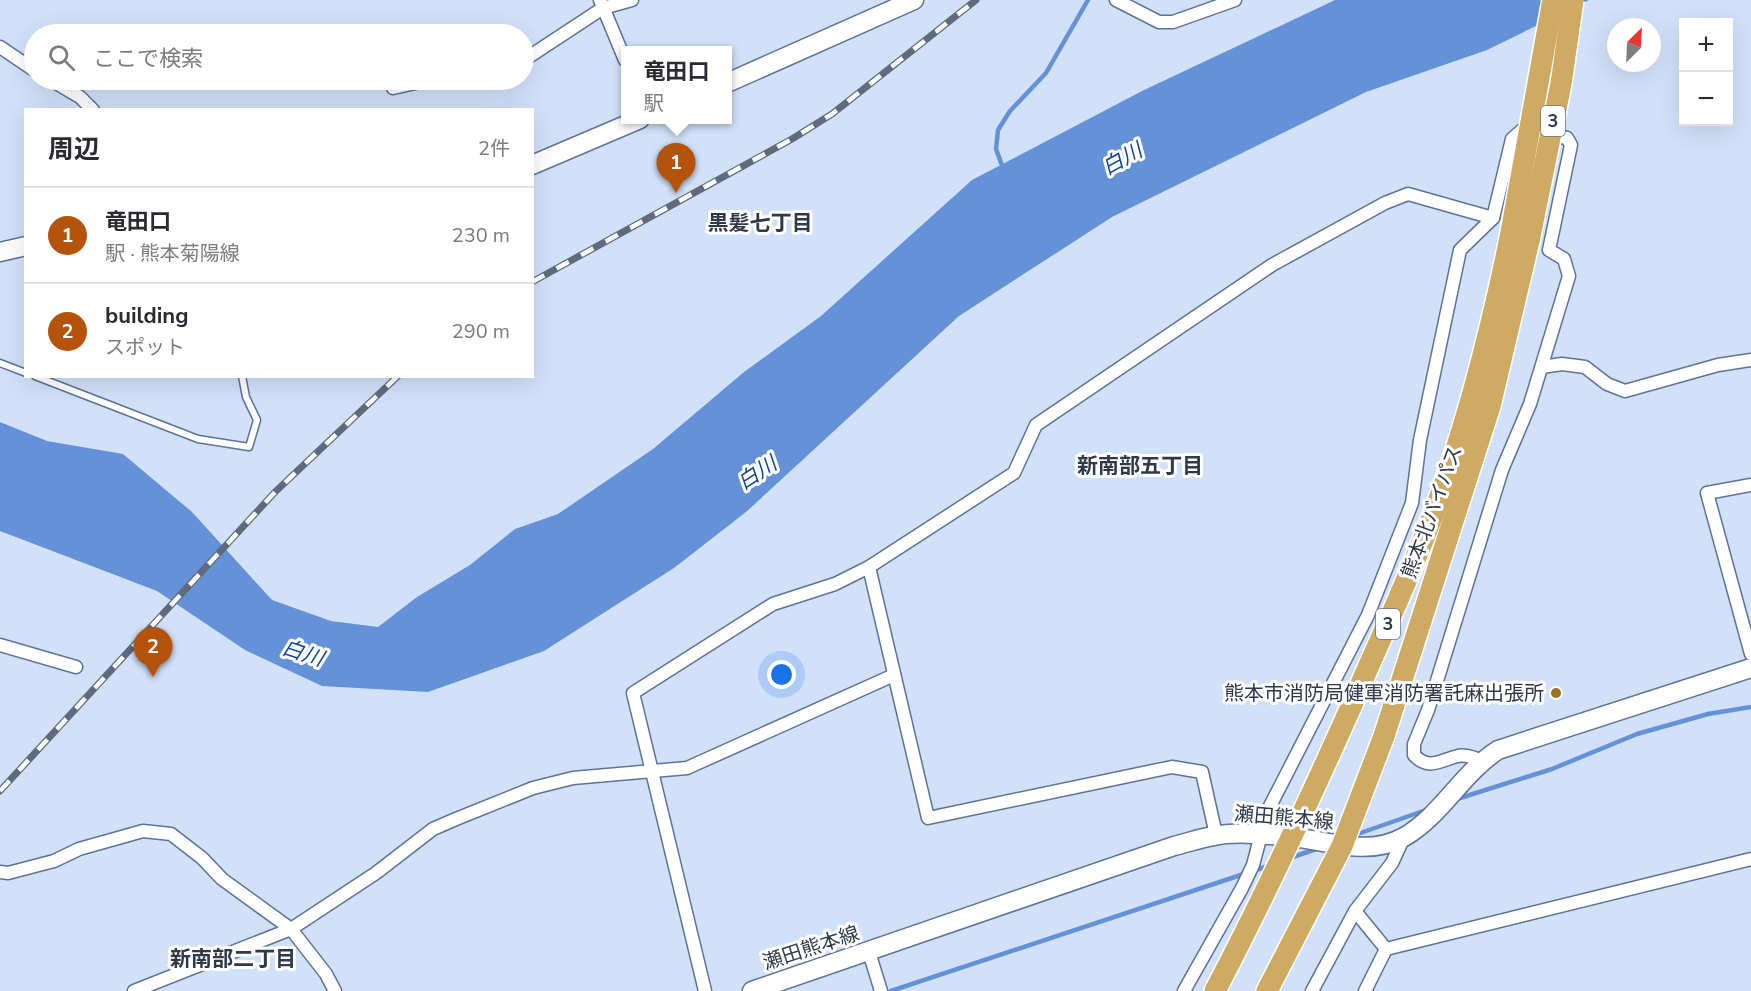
<!DOCTYPE html>
<html lang="ja">
<head>
<meta charset="utf-8">
<style>
	:root { --surface:#fff; --page:#f2f2f3; --text:#2b2b33; --muted:#7c7c81; --line:#e1e1e2; --accent:#b45309 }
	body { margin:0; font-family:"Nunito Sans","Noto Sans JP",sans-serif; background:var(--page); color:var(--text) }
	.controls { position:absolute; right:18px; top:18px; display:grid; overflow:hidden; border-radius:0px; box-shadow:0 6px 24px #0002 }
	.controls button { width:54px; height:54px; display:grid; place-items:center; padding:0; border:0; border-bottom:2px solid var(--line); background:var(--surface); color:var(--text); font:30px sans-serif }
	.compass { position:absolute; left:1607px; top:18px; width:54px; height:54px; border-radius:50%; background:var(--surface); box-shadow:0 6px 24px #0002; rotate:24deg }
	.you { position:absolute; left:782px; top:675px; width:21px; height:21px; margin:-15px; border:4px solid #fff; border-radius:50%; background:#1a73e8; box-shadow:0 0 0 9px #1a73e833 }
	.badge { display:grid; place-items:center; width:39px; height:39px; border-radius:50%; background:var(--accent); color:#fff; font-size:20px; font-weight:700 }
	.pin { position:absolute; translate:-50% -50px; filter:drop-shadow(0 2px 3px #0008) }
	.pin::after { content:''; position:absolute; top:32px; width:21px; height:18px; background:inherit; clip-path:polygon(0 0,100% 0,50% 100%) }
	.popup { position:absolute; left:621px; top:46px; width:111px; height:78px; box-sizing:border-box; display:grid; place-content:center; border-radius:0px; background:var(--surface); filter:drop-shadow(0 2px 4px #0005); font-size:20px; white-space:nowrap; color:var(--muted) }
	.popup b { font-size:22px; color:var(--text) }
	.popup::after { content:''; position:absolute; left:50%; top:100%; margin-left:-12px; border:12px solid transparent; border-top-color:var(--surface) }
	.list { margin:0; padding:0; list-style:none }
	h2 { display:flex; justify-content:space-between; align-items:center; height:78px; margin:0; padding:0 24px; font-size:26px }
	h2 small { font-size:20px; font-weight:400; color:var(--muted) }
	.list li { display:grid; grid-template-columns:39px 1fr auto; gap:18px; align-items:center; box-sizing:border-box; height:96px; padding:0 24px; border-top:2px solid var(--line) }
	.list b { display:block; font-size:22px; white-space:nowrap }
	.list p { margin:0; font-size:20px; white-space:nowrap; color:var(--muted) }
	.list em { font-size:20px; font-style:normal; color:var(--muted) }
	.icon { flex:none; width:33px; height:33px; fill:none; stroke:currentColor; stroke-width:2; stroke-linecap:round; stroke-linejoin:round }
	.map { position:relative; flex:none; width:1751px; height:991px; overflow:hidden }
	.search { position:absolute; background:var(--surface); box-shadow:0 6px 24px #0002; left:24px; top:24px; width:510px; height:66px; display:flex; align-items:center; gap:15px; box-sizing:border-box; padding:0 21px; border-radius:33px; color:var(--muted); font-size:22px }
	.panel { position:absolute; background:var(--surface); box-shadow:0 6px 24px #0002; left:24px; top:108px; width:510px; height:270px; border-radius:0px }
	.map>svg:first-child { display:block }
	.water { fill:#6591d9 }
	.lines { fill:none; stroke-linecap:round; stroke-linejoin:round }
	.stream { stroke:#6591d9; stroke-width:4.5 }
	.service-casing { stroke:#5d7397; stroke-width:9 }
	.minor-casing { stroke:#5d7397; stroke-width:15 }
	.secondary-casing { stroke:#5d7397; stroke-width:21 }
	.trunk-casing { stroke:#fff; stroke-width:24 }
	.service { stroke:#fff; stroke-width:6 }
	.minor { stroke:#fff; stroke-width:12 }
	.secondary { stroke:#fff; stroke-width:18 }
	.trunk { stroke:#cfaa63; stroke-width:21 }
	.rail-casing { stroke:#5f6b7d; stroke-width:7 }
	.rail { stroke:#fff; stroke-width:4.5; stroke-dasharray:14; stroke-linecap:butt }
	.trunk-bridge-casing { stroke:#fff; stroke-width:24; stroke-linecap:butt }
	.trunk-bridge { stroke:#cfaa63; stroke-width:21 }
	.poi-dot { fill:#9c7220; stroke:#fff; stroke-width:2 }
	.labels { text-anchor:middle; dominant-baseline:central; stroke-width:6; stroke-linejoin:round; paint-order:stroke }
	.shield { fill:#fff; stroke:#6d7480; stroke-width:1.5 }
	.shield-label { font-size:18px; font-weight:bold; fill:#2f3949 }
	.street-label { font-size:20px; fill:#2f3949; stroke:#fff }
	.poi-label { font-size:20px; fill:#2f3949; stroke:#fff; text-anchor:end }
	.water-label { font-size:21px; font-style:italic; fill:#13479d; stroke:#fff }
	.neighbourhood-label { font-size:21px; font-weight:bold; fill:#2f3949; stroke:#fff }
</style>
</head>
<body>
<div class="map">
<svg width="1751" height="991" viewBox="0 0 1751 991">
	<rect width="100%" height="100%" fill="#d2e1fa"/>
	<polygon class="water" points="1335,0 1589,0 1487,50 1366,92 1112,217 959,316 746,512 674,568 544,651 428,692 322,686 245,650 157,591 0,531 0,422 47,441 123,454 192,512 272,600 331,621 378,627 417,597 470,565 515,529 558,514 653,449 744,372 821,316 972,180 1144,90"/>
	<g class="lines">
		<g class="stream">
			<polyline points="1003,168 996,149 998,130 1010,111 1046,73 1088,0"/>
			<polyline points="1457,799 1552,769 1637,734 1708,714 1751,707"/>
			<polyline points="1352,836 1429,809"/>
			<polyline points="1290,858 1319,848"/>
			<polyline points="891,991 1271,865"/>
		</g>
		<defs>
			<g id="service">
				<polyline points="0,363 26,373"/>
				<polyline points="35,376 198,439 249,447 257,420 246,397 242,376"/>
			</g>
			<g id="minor">
				<polyline points="600,0 625,60"/>
				<polyline points="1116,0 1159,22 1173,22 1235,0"/>
				<polyline points="0,47 34,70"/>
				<polyline points="524,60 603,8 632,0"/>
				<polyline points="51,80 80,97 93,110"/>
				<polyline points="393,88 429,80"/>
				<polyline points="1542,367 1562,364 1585,367 1607,384 1625,391 1718,365 1751,360"/>
				<polyline points="1751,485 1707,493 1751,654"/>
				<polyline points="869,567 928,818 1172,767 1202,772 1216,835"/>
				<polyline points="0,645 76,667"/>
				<polyline points="0,872 8,873 54,861 79,849 143,831 171,834 202,858 222,879 291,929 326,974 335,991"/>
				<polyline points="1355,911 1386,949"/>
				<polyline points="869,952 881,991"/>
				<polyline points="134,991 291,929 376,873 433,829 456,819 533,788 573,778 687,768 894,675"/>
				<polyline points="705,991 633,693 773,604 835,584 869,567 1014,473 1036,425 1272,265 1385,203 1408,194 1493,218"/>
				<path d="M1184,991L1242,888L1253,865L1267,812L1368,615L1412,503L1420,440L1460,250L1493,218L1512,139L1522,130L1567,138L1571,145L1549,250L1564,259L1569,276L1530,404L1502,470L1428,710L1414,744V755C1429,771 1440,760 1458,756C1465,754 1474,758 1481,760"/>
				<polyline points="1312,991 1355,911 1392,863 1404,837"/>
				<polyline points="1365,991 1386,949 1751,859"/>
			</g>
			<g id="secondary">
				<polyline points="727,83 914,0"/>
				<polyline points="532,165 640,119"/>
				<polyline points="0,252 26,246"/>
				<path d="M752,991L1174,846C1187,843 1200,838 1214,836C1237,831 1268,835 1292,837C1329,841 1368,857 1404,837C1441,816 1462,773 1498,750L1751,668"/>
			</g>
			<g id="trunk">
				<path d="M1215,991C1265,896 1310,799 1354,700C1383,632 1415,566 1440,496C1471,412 1492,325 1510,238"/>
				<polyline points="1267,991 1342,846 1384,736 1490,406 1529,241"/>
			</g>
		</defs>
		<use href="#service" class="service-casing"/>
		<use href="#minor" class="minor-casing"/>
		<use href="#secondary" class="secondary-casing"/>
		<use href="#trunk" class="trunk-casing"/>
		<use href="#service" class="service"/>
		<use href="#minor" class="minor"/>
		<use href="#secondary" class="secondary"/>
		<use href="#trunk" class="trunk"/>
		<defs>
			<g id="rail">
				<polyline points="532,282 792,139 832,114 976,0"/>
				<polyline points="0,791 275,492 398,376"/>
			</g>
		</defs>
		<use href="#rail" class="rail-casing"/>
		<use href="#rail" class="rail"/>
		<defs>
			<g id="trunk-bridge">
				<polyline points="1510,238 1553,0"/>
				<polyline points="1529,241 1561,84 1573,0"/>
			</g>
		</defs>
		<use href="#trunk-bridge" class="trunk-bridge-casing"/>
		<use href="#trunk-bridge" class="trunk-bridge"/>
	</g>
	<circle class="poi-dot" cx="1556" cy="693" r="6"/>
	<g class="labels">
		<g class="shield">
			<rect x="1541" y="106" width="24" height="30" rx="4.5"/>
			<rect x="1376" y="609" width="24" height="30" rx="4.5"/>
		</g>
		<g class="shield-label">
			<text x="1553" y="121">3</text>
			<text x="1388" y="624">3</text>
		</g>
		<g class="street-label">
			<text transform="translate(1432 512) rotate(-70)">熊本北バイパス</text>
			<text transform="translate(1284 818) rotate(5)">瀬田熊本線</text>
			<text transform="translate(811 948) rotate(-18)">瀬田熊本線</text>
		</g>
		<g class="poi-label">
			<text x="1544" y="693">熊本市消防局健軍消防署託麻出張所</text>
		</g>
		<g class="water-label">
			<text transform="translate(1122 159) rotate(-29)">白川</text>
			<text transform="translate(757 473) rotate(-33)">白川</text>
			<text transform="translate(303 653) rotate(18)">白川</text>
		</g>
		<g class="neighbourhood-label">
			<text x="760" y="223">黒髪七丁目</text>
			<text x="1140" y="466">新南部五丁目</text>
			<text x="233" y="959">新南部二丁目</text>
		</g>
	</g>
</svg>
<div class="controls">
<button>+</button>
<button>−</button>
</div>
<svg class="compass" viewBox="-18 -18 36 36"><path d="M0-13l5 13h-10z" fill="#e53935"/><path d="M0 13l5-13h-10z" fill="#7c7c81"/></svg>
<div class="you"></div>
<div class="pin badge" style="left:676px;top:193px">1</div>
<div class="popup"><b>竜田口</b>駅</div>
<div class="pin badge" style="left:153px;top:677px">2</div>
<div class="search"><svg class="icon" aria-label="search" viewBox="0 0 24 24"><circle cx="10" cy="10" r="6"/><path d="M15 15l6 6"/></svg>ここで検索</div>
<section class="panel">
<h2>周辺<small>2件</small></h2>
<ul class="list">
<li><span class="badge">1</span><div><b>竜田口</b><p>駅 · 熊本菊陽線</p></div><em>230 m</em></li>
<li><span class="badge">2</span><div><b>building</b><p>スポット</p></div><em>290 m</em></li>
</ul>
</section>
</div>
</body>
</html>
